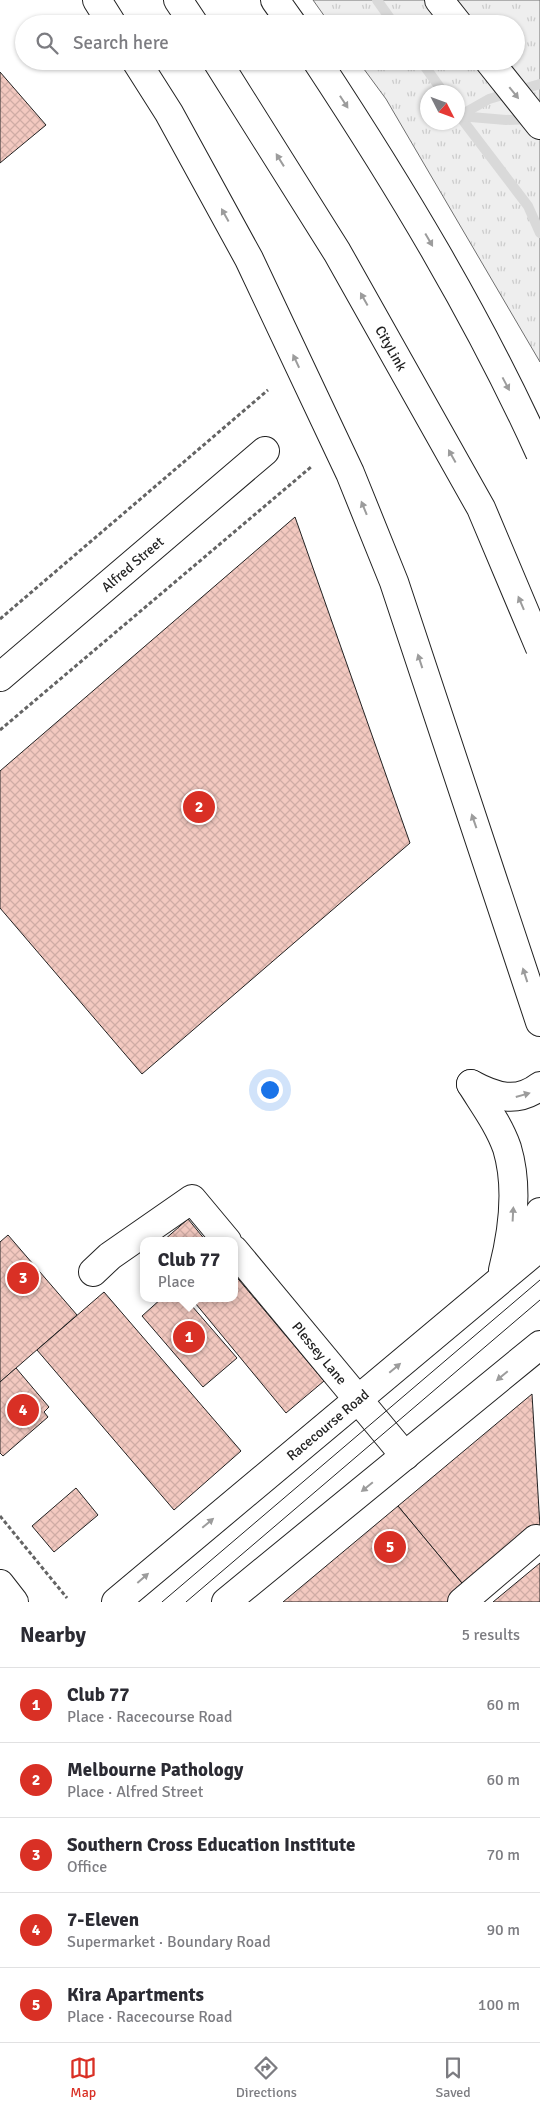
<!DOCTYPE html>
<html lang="en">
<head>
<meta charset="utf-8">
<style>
	:root { --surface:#fff; --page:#f2f2f3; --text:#2b2b33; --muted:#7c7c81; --line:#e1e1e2; --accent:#d93025 }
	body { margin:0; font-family:Signika,sans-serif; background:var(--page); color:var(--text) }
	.compass { position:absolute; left:420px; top:85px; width:45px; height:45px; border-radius:50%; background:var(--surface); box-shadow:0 1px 4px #0004; rotate:132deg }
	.you { position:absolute; left:269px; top:1089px; width:18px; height:18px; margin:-12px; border:4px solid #fff; border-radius:50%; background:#1a73e8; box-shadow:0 0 0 8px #1a73e833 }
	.badge { display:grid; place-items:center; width:32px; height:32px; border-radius:50%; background:var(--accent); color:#fff; font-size:16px; font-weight:700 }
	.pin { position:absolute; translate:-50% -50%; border:2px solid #fff; box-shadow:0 1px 5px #0006 }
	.popup { position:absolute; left:140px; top:1237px; width:98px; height:65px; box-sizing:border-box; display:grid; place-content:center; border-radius:10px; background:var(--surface); filter:drop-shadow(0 1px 4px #0005); font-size:16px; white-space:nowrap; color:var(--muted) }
	.popup b { font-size:19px; color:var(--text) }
	.popup::after { content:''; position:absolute; left:50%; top:100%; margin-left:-10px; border:10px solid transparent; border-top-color:var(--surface) }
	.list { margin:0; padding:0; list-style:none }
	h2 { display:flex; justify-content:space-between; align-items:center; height:65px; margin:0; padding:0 20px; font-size:21px }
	h2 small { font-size:16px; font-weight:400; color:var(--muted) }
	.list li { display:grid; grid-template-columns:32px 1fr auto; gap:15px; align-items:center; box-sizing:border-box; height:75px; padding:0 20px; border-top:1px solid var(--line) }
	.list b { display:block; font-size:19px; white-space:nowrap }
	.list p { margin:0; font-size:16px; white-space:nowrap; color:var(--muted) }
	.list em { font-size:16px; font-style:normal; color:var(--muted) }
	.icon { flex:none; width:28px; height:28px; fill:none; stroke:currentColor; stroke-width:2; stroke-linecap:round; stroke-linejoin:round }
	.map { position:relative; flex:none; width:540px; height:1602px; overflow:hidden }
	.search { position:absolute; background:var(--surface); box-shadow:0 1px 4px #0004; left:15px; right:15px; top:15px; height:55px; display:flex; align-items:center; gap:12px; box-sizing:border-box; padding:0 18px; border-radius:28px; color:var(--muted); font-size:19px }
	.sheet { height:440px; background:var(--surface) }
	nav { display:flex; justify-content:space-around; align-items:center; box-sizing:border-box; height:70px; border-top:1px solid var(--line); background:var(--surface); font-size:14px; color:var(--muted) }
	nav a { display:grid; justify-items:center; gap:2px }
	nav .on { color:var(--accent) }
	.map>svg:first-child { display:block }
	.grass { fill:url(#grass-tufts); stroke:#6f6f6f; fill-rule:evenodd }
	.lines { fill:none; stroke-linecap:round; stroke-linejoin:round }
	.stream { stroke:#d9d9d9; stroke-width:10 }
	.building { fill:url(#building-cross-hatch); stroke:#222 }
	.minor-casing { stroke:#222; stroke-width:30 }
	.major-casing { stroke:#222; stroke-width:30 }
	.highway-casing { stroke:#222; stroke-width:30 }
	.path { stroke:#646464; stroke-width:3; stroke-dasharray:4 2.5; stroke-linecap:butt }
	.minor { stroke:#fff; stroke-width:28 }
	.major { stroke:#fff; stroke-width:28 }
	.highway { stroke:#fff; stroke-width:28 }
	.tram { stroke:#222; stroke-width:1 }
	.highway-bridge-casing { stroke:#222; stroke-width:30; stroke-linecap:butt }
	.highway-bridge { stroke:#fff; stroke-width:28 }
	.oneway { fill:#9c9c9c }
	.labels { text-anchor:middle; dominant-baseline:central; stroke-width:4; stroke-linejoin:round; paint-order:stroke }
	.street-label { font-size:14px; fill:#222; stroke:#fff }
</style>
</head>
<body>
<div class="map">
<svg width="540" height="1602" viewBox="0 0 540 1602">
	<defs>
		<pattern id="grass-tufts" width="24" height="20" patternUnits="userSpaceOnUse" patternTransform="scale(1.25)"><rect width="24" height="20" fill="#eee"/><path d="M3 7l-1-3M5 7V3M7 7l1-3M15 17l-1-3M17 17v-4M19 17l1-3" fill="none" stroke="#ccc"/></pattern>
		<pattern id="building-cross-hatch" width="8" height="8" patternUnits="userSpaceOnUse" patternTransform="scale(1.25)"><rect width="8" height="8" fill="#f3c9c0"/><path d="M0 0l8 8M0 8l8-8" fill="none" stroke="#d0aca5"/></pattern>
	</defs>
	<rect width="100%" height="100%" fill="#fff"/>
	<path class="grass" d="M313,0H540V362L386,99L358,61H516V24H330ZM428,92H458V122H428Z"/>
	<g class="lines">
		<g class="stream">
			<polyline points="377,0 394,24"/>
			<polyline points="421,61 443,92"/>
			<polyline points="458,114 528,206 540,233"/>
			<polyline points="459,116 489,99 540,84"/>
			<polyline points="459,116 506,120 532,119"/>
		</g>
	</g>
	<g class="building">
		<polygon points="0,72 46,125 0,163"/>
		<polygon points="295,517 410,843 142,1074 0,908 0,771"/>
		<polygon points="188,1219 206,1241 163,1241"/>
		<polygon points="8,1235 77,1315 0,1382 0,1242"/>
		<polygon points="234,1274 324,1381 286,1413 191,1298 234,1298"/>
		<polygon points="104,1292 241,1451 174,1510 37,1350"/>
		<polygon points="162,1298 185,1298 237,1358 203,1387 142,1316"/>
		<polygon points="16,1368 49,1407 44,1412 48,1417 3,1456 0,1453 0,1382"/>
		<polygon points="532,1394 540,1527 466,1588 398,1506"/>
		<polygon points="76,1488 98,1515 54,1552 32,1526"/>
		<polygon points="398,1506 466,1588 450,1602 283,1602"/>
		<polygon points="540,1563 540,1602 493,1602"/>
	</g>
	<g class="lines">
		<defs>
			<g id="minor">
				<path id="s1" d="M0,677L265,451"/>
				<path d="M471,1084C484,1105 499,1125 507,1148C519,1188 513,1231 503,1270"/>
				<path d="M471,1084C495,1097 517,1104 540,1086"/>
				<path id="s2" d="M234,1250L405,1456"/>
				<polyline points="93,1272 110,1256 192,1199 227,1241"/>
				<polyline points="462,1602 536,1539"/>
			</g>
			<polyline id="major" points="0,1584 14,1602"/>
			<g id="highway">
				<polyline points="97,0 112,24"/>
				<polyline points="178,0 194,24"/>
				<polyline points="275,0 292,24"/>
				<polyline points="439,0 458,24"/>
				<polyline points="136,61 169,113 249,259 350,473 394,582 540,1022"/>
				<polyline points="489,61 540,125"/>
				<polyline points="512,1260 540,1212"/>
				<path id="s3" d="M116,1602L540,1247"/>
				<polyline points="226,1602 540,1345"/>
			</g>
		</defs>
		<use href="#minor" class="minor-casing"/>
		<use href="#major" class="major-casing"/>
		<use href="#highway" class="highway-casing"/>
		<g class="path">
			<polyline points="0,619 268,390"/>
			<polyline points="0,730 311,467"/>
			<polyline points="0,1516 67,1598"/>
		</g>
		<use href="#minor" class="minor"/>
		<use href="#major" class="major"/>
		<use href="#highway" class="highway"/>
		<g class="tram">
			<polyline points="162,1602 540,1280"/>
			<polyline points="186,1602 540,1300"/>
		</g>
		<defs>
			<g id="highway-bridge">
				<path id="s4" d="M217,61L337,252L481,508L540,648"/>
				<path d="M317,61C400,187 478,316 540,453"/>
			</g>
		</defs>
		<use href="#highway-bridge" class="highway-bridge-casing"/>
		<use href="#highway-bridge" class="highway-bridge"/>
	</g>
	<defs><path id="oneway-solid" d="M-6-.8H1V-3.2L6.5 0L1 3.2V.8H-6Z" transform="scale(1.25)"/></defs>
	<g class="oneway">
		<use href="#oneway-solid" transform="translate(514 93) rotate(51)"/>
		<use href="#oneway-solid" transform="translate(344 102) rotate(57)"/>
		<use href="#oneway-solid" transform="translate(280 160) rotate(-122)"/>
		<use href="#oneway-solid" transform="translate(225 215) rotate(-119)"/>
		<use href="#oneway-solid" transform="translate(429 240) rotate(60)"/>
		<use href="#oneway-solid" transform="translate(364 299) rotate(-119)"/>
		<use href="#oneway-solid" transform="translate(296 361) rotate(-115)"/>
		<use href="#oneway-solid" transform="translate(506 384) rotate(62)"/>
		<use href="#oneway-solid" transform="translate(452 456) rotate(-119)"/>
		<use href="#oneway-solid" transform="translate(364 508) rotate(-112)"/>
		<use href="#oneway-solid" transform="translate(521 603) rotate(-113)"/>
		<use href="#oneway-solid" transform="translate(420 661) rotate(-108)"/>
		<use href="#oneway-solid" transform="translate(474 821) rotate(-109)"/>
		<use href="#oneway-solid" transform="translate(525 975) rotate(-108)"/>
		<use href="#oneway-solid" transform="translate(523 1095) rotate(-16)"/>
		<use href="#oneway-solid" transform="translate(513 1214) rotate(-87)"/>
		<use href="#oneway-solid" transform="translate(395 1368) rotate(-40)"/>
		<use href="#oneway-solid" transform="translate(502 1376) rotate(140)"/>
		<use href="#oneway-solid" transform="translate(367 1487) rotate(141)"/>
		<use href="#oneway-solid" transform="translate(208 1523) rotate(-40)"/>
		<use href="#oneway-solid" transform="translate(143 1578) rotate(-41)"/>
	</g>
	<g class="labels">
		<g class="street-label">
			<text stroke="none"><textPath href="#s4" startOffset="336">CityLink</textPath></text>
			<text stroke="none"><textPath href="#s1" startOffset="174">Alfred Street</textPath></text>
			<text stroke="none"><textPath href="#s2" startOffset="134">Plessey Lane</textPath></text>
			<text stroke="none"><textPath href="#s3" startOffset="276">Racecourse Road</textPath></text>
		</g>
	</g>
</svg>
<svg class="compass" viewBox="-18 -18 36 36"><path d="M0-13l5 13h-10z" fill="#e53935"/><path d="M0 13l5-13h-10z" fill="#7c7c81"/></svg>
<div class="you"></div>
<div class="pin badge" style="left:189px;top:1337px">1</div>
<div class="popup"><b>Club 77</b>Place</div>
<div class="pin badge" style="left:199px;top:807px">2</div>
<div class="pin badge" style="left:23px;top:1278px">3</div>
<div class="pin badge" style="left:23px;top:1410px">4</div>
<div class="pin badge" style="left:390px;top:1547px">5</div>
<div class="search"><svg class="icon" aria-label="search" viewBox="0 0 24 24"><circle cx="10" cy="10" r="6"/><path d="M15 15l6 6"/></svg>Search here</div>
</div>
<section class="sheet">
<h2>Nearby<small>5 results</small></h2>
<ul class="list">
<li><span class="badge">1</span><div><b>Club 77</b><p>Place · Racecourse Road</p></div><em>60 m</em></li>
<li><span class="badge">2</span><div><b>Melbourne Pathology</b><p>Place · Alfred Street</p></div><em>60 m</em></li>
<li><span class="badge">3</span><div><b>Southern Cross Education Institute</b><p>Office</p></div><em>70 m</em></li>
<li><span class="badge">4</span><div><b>7-Eleven</b><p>Supermarket · Boundary Road</p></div><em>90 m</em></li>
<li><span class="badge">5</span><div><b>Kira Apartments</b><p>Place · Racecourse Road</p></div><em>100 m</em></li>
</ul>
</section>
<nav>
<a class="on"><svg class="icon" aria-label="map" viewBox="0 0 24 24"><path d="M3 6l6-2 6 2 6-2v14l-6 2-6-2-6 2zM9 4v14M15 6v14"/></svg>Map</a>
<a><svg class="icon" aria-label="directions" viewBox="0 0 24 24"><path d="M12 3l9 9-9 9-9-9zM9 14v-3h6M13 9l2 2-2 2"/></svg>Directions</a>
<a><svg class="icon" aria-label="saved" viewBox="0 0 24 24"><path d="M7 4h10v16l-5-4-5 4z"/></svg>Saved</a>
</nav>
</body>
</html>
